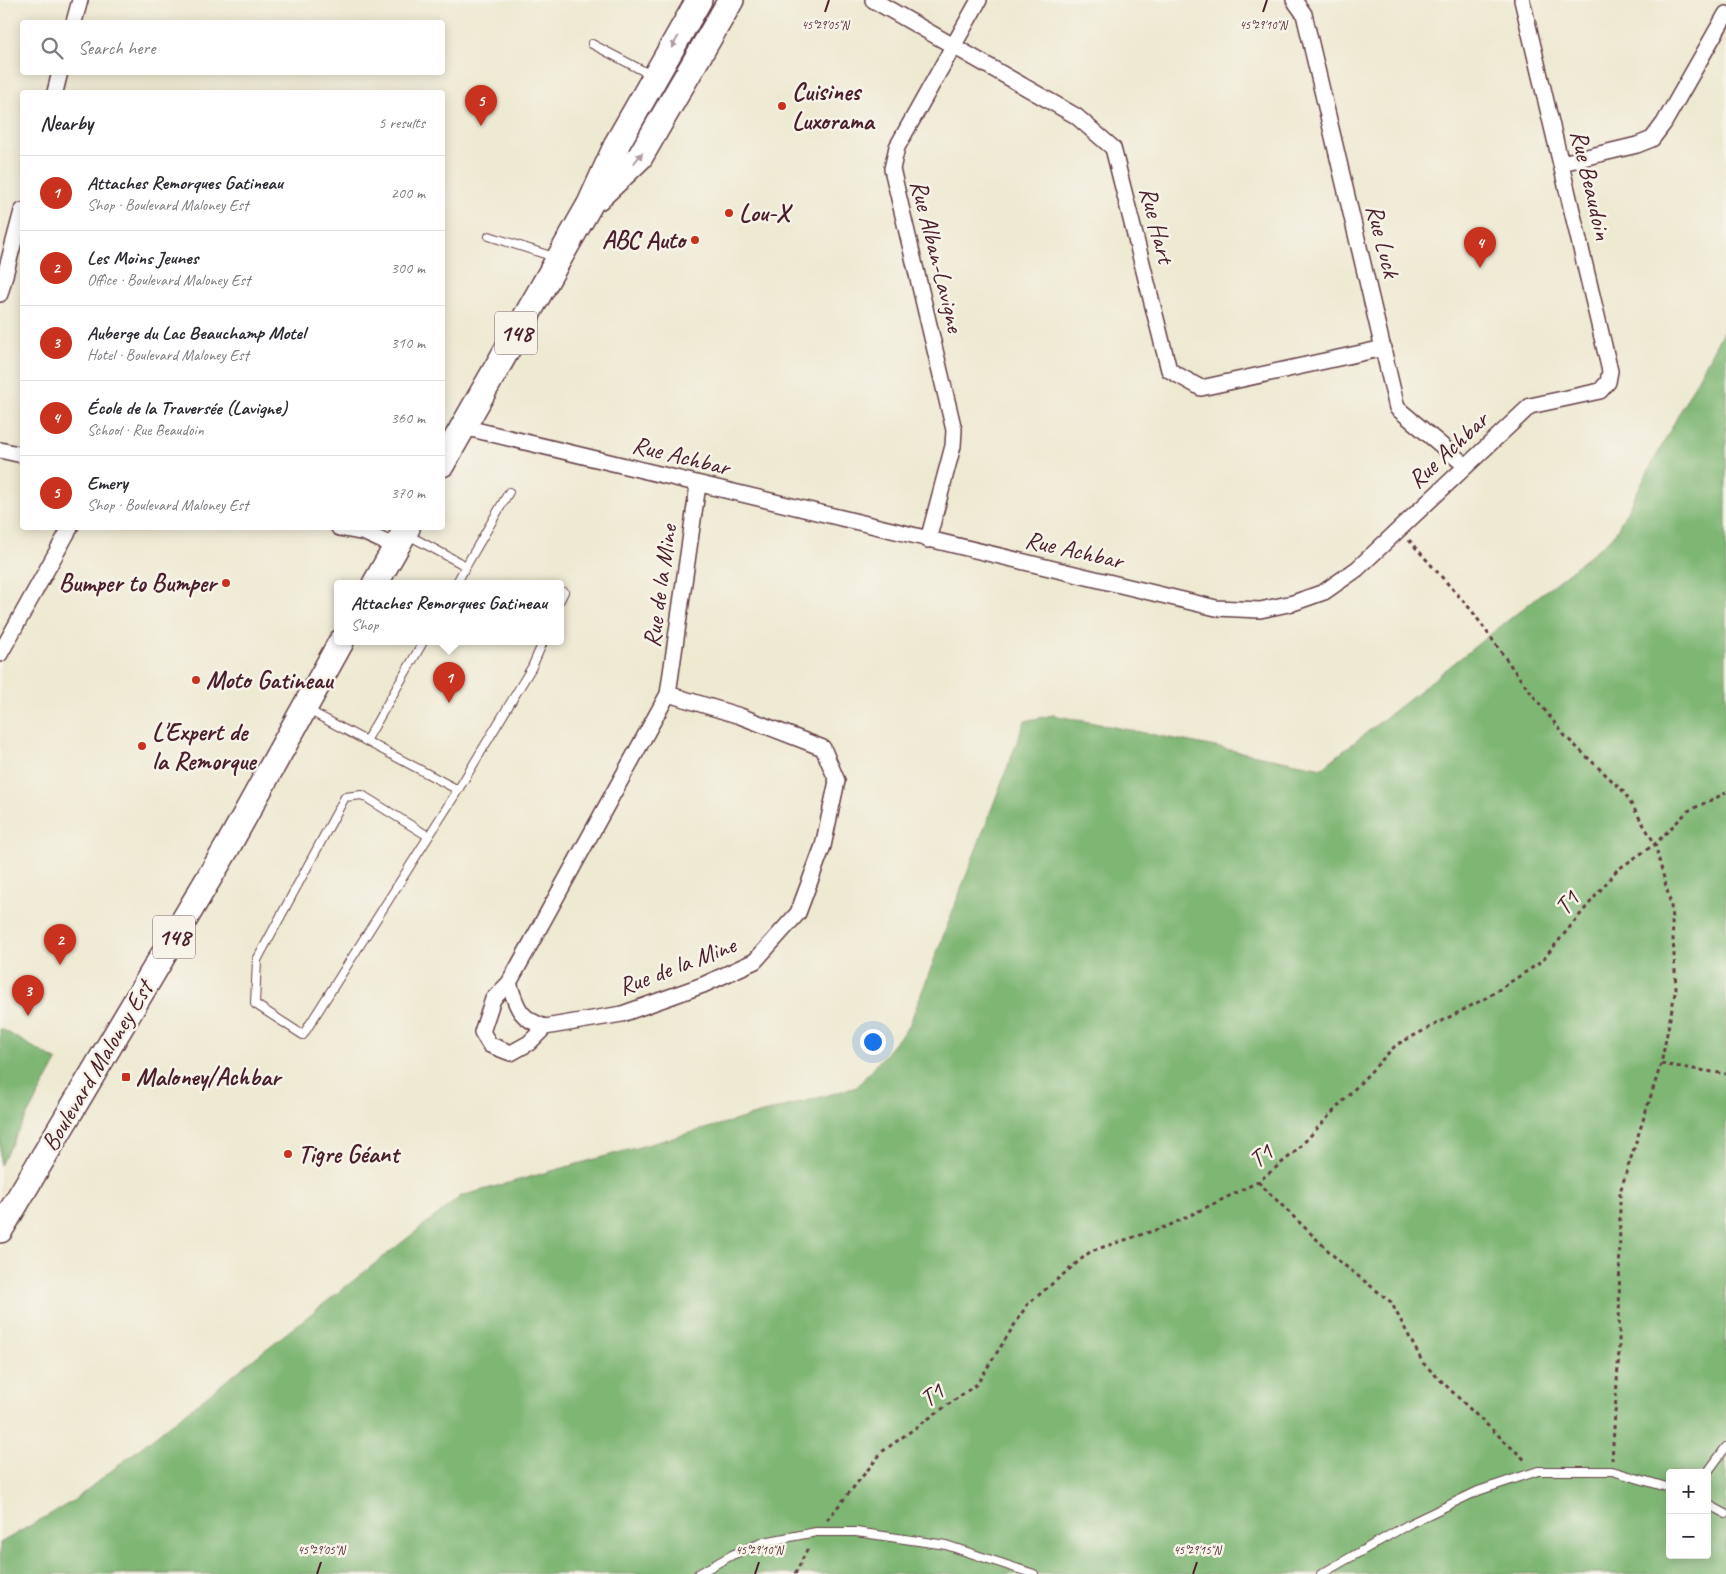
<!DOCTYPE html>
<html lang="en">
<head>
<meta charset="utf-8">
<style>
	:root { --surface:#fff; --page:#f7f7f7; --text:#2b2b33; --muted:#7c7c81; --line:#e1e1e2; --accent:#c8321e }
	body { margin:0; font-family:Caveat,sans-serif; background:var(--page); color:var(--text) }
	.controls { position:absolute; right:15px; bottom:15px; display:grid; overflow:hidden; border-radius:5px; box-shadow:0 2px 12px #0003 }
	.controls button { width:45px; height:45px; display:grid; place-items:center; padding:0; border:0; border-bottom:1px solid var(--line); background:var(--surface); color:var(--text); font:25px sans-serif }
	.you { position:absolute; left:872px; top:1041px; width:18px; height:18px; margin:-12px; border:4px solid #fff; border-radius:50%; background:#1a73e8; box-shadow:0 0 0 8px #1a73e833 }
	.badge { display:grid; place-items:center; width:32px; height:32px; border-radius:50%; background:var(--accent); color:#fff; font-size:16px; font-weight:700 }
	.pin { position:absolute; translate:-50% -41px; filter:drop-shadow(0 1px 2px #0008) }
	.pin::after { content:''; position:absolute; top:26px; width:18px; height:15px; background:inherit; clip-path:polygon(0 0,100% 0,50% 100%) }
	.popup { position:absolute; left:334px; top:580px; width:230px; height:65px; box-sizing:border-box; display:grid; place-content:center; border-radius:5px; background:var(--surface); filter:drop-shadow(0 1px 4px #0005); font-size:16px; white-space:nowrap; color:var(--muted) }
	.popup b { font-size:19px; color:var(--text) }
	.popup::after { content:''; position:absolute; left:50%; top:100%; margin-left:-10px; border:10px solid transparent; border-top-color:var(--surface) }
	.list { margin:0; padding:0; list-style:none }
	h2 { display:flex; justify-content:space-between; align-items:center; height:65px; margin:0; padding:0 20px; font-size:21px }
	h2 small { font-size:16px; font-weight:400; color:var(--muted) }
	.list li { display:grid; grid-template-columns:32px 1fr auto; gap:15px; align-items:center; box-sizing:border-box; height:75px; padding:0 20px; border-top:1px solid var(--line) }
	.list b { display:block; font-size:19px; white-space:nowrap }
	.list p { margin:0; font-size:16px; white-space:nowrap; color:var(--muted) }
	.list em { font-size:16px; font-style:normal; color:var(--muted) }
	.icon { flex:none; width:28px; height:28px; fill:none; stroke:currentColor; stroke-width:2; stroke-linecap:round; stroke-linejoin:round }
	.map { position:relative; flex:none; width:1726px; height:1574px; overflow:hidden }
	.search { position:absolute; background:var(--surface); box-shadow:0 2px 12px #0003; left:20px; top:20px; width:425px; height:55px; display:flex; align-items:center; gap:12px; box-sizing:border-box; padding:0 18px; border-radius:5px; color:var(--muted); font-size:19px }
	.panel { position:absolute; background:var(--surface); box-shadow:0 2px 12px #0003; left:20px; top:90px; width:425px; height:440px; border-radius:5px }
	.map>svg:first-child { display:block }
	.forest { fill:#7eb673; stroke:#646a4f; fill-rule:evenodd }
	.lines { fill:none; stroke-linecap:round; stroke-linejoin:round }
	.lane-casing { stroke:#633d44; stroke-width:10 }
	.street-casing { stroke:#633d44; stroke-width:18 }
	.primary-casing { stroke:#633d44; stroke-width:28 }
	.path { stroke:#633d44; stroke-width:3; stroke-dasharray:4 4; stroke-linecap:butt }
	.lane { stroke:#fff; stroke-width:8 }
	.street { stroke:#fff; stroke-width:15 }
	.primary { stroke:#fff; stroke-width:25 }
	.oneway { fill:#ae9aa0 }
	.ticks { fill:none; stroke:#4a1f2b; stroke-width:2 }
	.poi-dot { fill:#c8321e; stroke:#f7f3e8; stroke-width:2 }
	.labels { text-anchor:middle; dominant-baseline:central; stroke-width:5; stroke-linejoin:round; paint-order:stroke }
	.shield { fill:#f7f3e8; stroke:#7e5f64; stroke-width:1 }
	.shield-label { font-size:24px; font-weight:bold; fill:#4a1f2b }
	.poi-label { font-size:25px; font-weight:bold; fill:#4a1f2b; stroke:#f7f3e8; text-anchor:start }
	.street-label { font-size:25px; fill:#4a1f2b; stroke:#f7f3e8 }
	.ticks-label { font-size:12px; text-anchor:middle; fill:#4a1f2b; stroke:#f7f3e8; stroke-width:5; stroke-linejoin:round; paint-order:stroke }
</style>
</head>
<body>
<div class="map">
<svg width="1726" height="1574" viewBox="0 0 1726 1574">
	<rect width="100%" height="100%" fill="#f7f3e8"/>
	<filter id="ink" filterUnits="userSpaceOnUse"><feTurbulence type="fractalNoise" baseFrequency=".02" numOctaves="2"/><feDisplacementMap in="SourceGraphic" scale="10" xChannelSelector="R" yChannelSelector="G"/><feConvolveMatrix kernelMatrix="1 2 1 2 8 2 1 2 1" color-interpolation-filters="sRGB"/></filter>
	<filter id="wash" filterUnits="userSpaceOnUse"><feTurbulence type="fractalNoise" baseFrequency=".0096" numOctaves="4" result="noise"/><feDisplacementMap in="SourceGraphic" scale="20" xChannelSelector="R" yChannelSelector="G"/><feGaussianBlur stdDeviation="1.12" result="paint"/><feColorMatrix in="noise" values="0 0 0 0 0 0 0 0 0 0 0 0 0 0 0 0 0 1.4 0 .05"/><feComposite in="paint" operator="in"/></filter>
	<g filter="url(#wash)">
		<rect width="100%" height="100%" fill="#eee9d1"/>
		<g class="forest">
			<path d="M1726,326V1574H0V1543L73,1501L461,1196L857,1087L909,1026L1025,721L1053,715L1322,768L1613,537ZM1670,1473H1707V1555H1670Z"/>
			<polygon points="0,1028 57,1061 0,1165"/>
		</g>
	</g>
	<g filter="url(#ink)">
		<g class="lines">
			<defs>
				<g id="lane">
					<polyline points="592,44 653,76"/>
					<polyline points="489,236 554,257"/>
					<polyline points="408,535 466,566 509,492"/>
					<polyline points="456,584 466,566"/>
					<polyline points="560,600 564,592"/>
					<polyline points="308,710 458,790 532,667 543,642"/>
					<polyline points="366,741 423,642"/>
					<polyline points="428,836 362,795 345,797 257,960 255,1004 303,1035 458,790"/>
					<polyline points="1707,1473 1726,1447"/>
					<polyline points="1707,1504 1726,1514"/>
					<polyline points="698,1574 732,1555 764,1542 816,1532 856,1532 946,1545 1034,1574"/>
					<polyline points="1321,1574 1411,1523 1478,1491 1538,1471 1612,1471 1670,1488"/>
				</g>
				<g id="street">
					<polyline points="873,0 1076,116 1113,148 1169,370 1201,388 1384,348"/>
					<polyline points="1294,0 1304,14 1397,408 1466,466"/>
					<polyline points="74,22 80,0"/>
					<polyline points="55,92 60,72"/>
					<polyline points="1562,163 1637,145 1652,139 1664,123 1726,14"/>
					<polyline points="0,294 22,211"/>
					<polyline points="463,427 1216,608 1260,610 1293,603 1324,592 1357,569 1530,406 1600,391 1608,382 1610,371 1522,0"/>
					<polyline points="0,450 22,455"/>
					<polyline points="339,528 365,533 396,547"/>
					<polyline points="928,540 953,446 954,430 892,169 897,147 979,0"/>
					<polyline points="0,654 70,528"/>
					<polyline points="668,694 740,716 823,748 837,781 823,846 798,913 755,961 703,985 622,1014 545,1027 529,1043 511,1053 490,1045 482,1032 493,999 509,983 668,694 698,485"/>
					<path d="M509,983C517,1008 519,1018 545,1027"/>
				</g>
				<g id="primary">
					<polyline points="598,197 640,157 731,0"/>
					<polyline points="442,464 590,204 618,142 699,0"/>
					<polyline points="375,584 407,528"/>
					<polyline points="0,1230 228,846 341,642"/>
				</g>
			</defs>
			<use href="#lane" class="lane-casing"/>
			<use href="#street" class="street-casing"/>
			<use href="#primary" class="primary-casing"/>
			<g class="path">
				<polyline points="1409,540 1472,611 1521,680 1565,736 1624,792 1655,844 1671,905 1676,988 1661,1064 1620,1192 1619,1351 1612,1460"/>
				<polyline points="1661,1064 1726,1074"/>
				<polyline points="1258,1182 1339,1261 1391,1302 1423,1363 1472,1411 1527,1462"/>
				<polyline points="827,1520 883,1451 977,1384 1027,1305 1091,1251 1168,1226 1258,1182 1295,1152 1396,1045 1486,998 1541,962 1617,870 1655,844 1688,811 1726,793"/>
				<polyline points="795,1574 809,1546"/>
			</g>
			<use href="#lane" class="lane"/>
			<use href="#street" class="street"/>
			<use href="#primary" class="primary"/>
		</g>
		<defs><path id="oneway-solid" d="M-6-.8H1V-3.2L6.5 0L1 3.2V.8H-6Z" transform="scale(1.25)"/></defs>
		<g class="oneway">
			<use href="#oneway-solid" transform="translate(675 42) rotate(120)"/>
			<use href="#oneway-solid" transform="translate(638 158) rotate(-51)"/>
		</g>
	</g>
	<path class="ticks" d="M825,12L829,0M1263,12L1267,0M317,1574L321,1562M755,1574L759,1562M1193,1574L1197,1562"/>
	<g class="poi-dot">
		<circle cx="782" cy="106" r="5"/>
		<circle cx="729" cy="213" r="5"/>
		<circle cx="695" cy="240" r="5"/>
		<circle cx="226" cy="583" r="5"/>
		<circle cx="196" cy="680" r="5"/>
		<circle cx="142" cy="746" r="5"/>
		<rect x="121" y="1072" width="10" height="10" rx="2.5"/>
		<circle cx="288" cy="1154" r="5"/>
	</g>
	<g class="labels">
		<g class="shield">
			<rect x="495" y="311.5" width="42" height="43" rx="4"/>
			<rect x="153" y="915.5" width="42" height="43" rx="4"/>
		</g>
		<g class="shield-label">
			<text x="516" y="333">148</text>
			<text x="174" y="937">148</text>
		</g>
		<g class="poi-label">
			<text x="792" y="92">Cuisines<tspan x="792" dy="29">Luxorama</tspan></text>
			<text x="739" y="213">Lou-X</text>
			<text x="685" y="240" text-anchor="end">ABC Auto</text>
			<text x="216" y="583" text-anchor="end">Bumper to Bumper</text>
			<text x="206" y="680">Moto Gatineau</text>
			<text x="152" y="732">L'Expert de<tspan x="152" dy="29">la Remorque</tspan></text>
			<text x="136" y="1077">Maloney/Achbar</text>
			<text x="298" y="1154">Tigre Géant</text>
		</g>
		<g class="street-label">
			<text transform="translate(1591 185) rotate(77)">Rue Beaudoin</text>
			<text transform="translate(1157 225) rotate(76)">Rue Hart</text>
			<text transform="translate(1383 241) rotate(76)">Rue Luck</text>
			<text transform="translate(937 256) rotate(76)">Rue Alban-Lavigne</text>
			<text transform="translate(1448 450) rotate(-43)">Rue Achbar</text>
			<text transform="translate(681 456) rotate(14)">Rue Achbar</text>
			<text transform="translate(1074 550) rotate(13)">Rue Achbar</text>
			<text transform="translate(660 586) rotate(-82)">Rue de la Mine</text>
			<text transform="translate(1567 903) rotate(-50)">T1</text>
			<text transform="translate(677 966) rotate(-21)">Rue de la Mine</text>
			<text transform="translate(97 1066) rotate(-59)">Boulevard Maloney Est</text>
			<text transform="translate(1261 1156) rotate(-38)">T1</text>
			<text transform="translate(932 1395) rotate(-36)">T1</text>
		</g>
	</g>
	<g class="ticks-label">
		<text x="825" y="29">45°29'05"N</text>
		<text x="1263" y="29">45°29'10"N</text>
		<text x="321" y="1554">45°29'05"N</text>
		<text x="759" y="1554">45°29'10"N</text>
		<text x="1197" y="1554">45°29'15"N</text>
	</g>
</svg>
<div class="controls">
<button>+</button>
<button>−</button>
</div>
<div class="you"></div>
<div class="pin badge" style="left:449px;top:703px">1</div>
<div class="popup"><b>Attaches Remorques Gatineau</b>Shop</div>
<div class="pin badge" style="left:60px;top:965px">2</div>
<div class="pin badge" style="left:28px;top:1016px">3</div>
<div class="pin badge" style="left:1480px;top:268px">4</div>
<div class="pin badge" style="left:481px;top:126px">5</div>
<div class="search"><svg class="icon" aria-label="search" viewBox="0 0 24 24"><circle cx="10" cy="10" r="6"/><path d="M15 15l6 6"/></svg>Search here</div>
<section class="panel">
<h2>Nearby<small>5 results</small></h2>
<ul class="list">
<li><span class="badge">1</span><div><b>Attaches Remorques Gatineau</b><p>Shop · Boulevard Maloney Est</p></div><em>200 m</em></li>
<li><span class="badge">2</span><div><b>Les Moins Jeunes</b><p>Office · Boulevard Maloney Est</p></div><em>300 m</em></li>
<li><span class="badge">3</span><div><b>Auberge du Lac Beauchamp Motel</b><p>Hotel · Boulevard Maloney Est</p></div><em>310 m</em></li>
<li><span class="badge">4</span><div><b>École de la Traversée (Lavigne)</b><p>School · Rue Beaudoin</p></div><em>360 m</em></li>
<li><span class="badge">5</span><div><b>Emery</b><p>Shop · Boulevard Maloney Est</p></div><em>370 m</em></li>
</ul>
</section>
</div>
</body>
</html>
